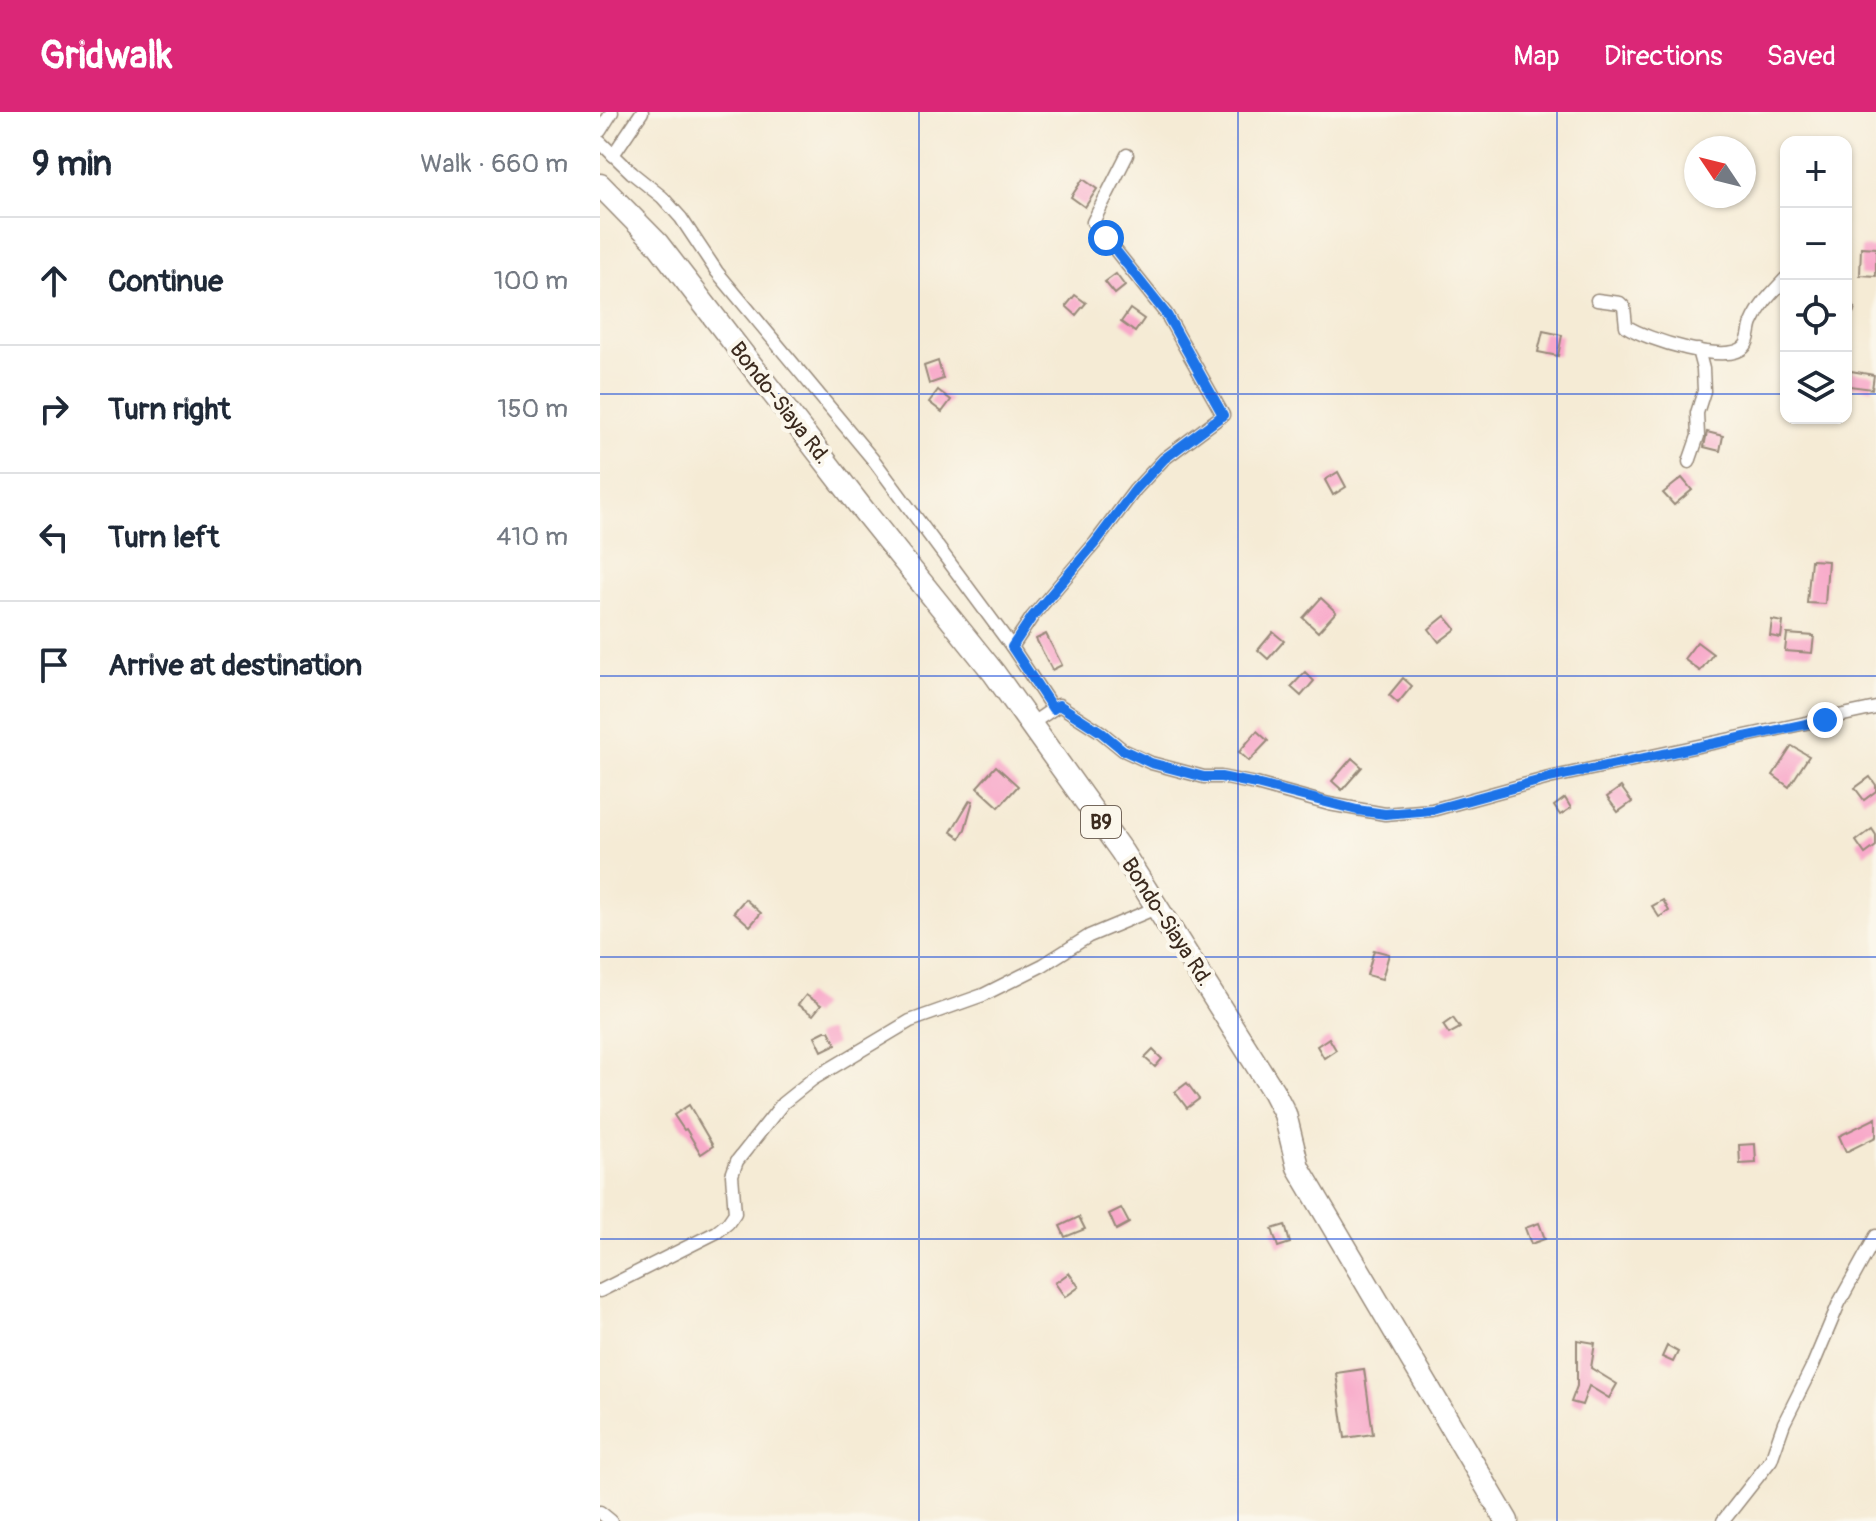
<!DOCTYPE html>
<html lang="en">
<head>
<meta charset="utf-8">
<style>
	:root { --surface:#fff; --page:#f6f6f7; --text:#1f2937; --muted:#747a83; --line:#e0e1e3; --accent:#db2777 }
	body { margin:0; font-family:Pangolin,sans-serif; background:var(--page); color:var(--text) }
	.controls { position:absolute; right:24px; top:24px; display:grid; overflow:hidden; border-radius:16px; box-shadow:0 2px 6px #0004 }
	.controls button { width:72px; height:72px; display:grid; place-items:center; padding:0; border:0; border-bottom:2px solid var(--line); background:var(--surface); color:var(--text); font:40px sans-serif }
	.compass { position:absolute; left:1084px; top:24px; width:72px; height:72px; border-radius:50%; background:var(--surface); box-shadow:0 2px 6px #0004; rotate:305deg }
	.stop { position:absolute; width:24px; height:24px; margin:-18px; border:6px solid #1a73e8; border-radius:50%; background:#fff }
	.stop.end { background:#1a73e8; border-color:#fff; box-shadow:0 2px 8px #0008 }
	.list { margin:0; padding:0; list-style:none }
	h2 { display:flex; justify-content:space-between; align-items:center; height:104px; margin:0; padding:0 32px; font-size:34px }
	h2 small { font-size:26px; font-weight:400; color:var(--muted) }
	.list li { display:grid; grid-template-columns:52px 1fr auto; gap:24px; align-items:center; box-sizing:border-box; height:128px; padding:0 32px; border-top:2px solid var(--line) }
	.list b { display:block; font-size:30px; white-space:nowrap }
	.list em { font-size:26px; font-style:normal; color:var(--muted) }
	.icon { flex:none; width:44px; height:44px; fill:none; stroke:currentColor; stroke-width:2; stroke-linecap:round; stroke-linejoin:round }
	.map { position:relative; flex:none; width:1276px; height:1409px; overflow:hidden }
	header { display:flex; align-items:center; gap:48px; box-sizing:border-box; height:112px; padding:0 40px; background:var(--accent); color:#fff }
	header strong { font-size:38px }
	nav { display:flex; gap:44px; margin-inline-start:auto; font-size:28px }
	main { display:flex }
	aside { flex:1; background:var(--surface) }
	.map>svg:first-child { display:block }
	.building { fill:#f8a8c9 }
	.lines { fill:none; stroke-linecap:round; stroke-linejoin:round }
	.street-casing { stroke:#988a7a; stroke-width:15 }
	.highway-casing { stroke:#988a7a; stroke-width:25 }
	.street { stroke:#fff; stroke-width:12 }
	.highway { stroke:#fff; stroke-width:22 }
	.route { stroke:#1a73e8; stroke-width:10 }
	.grid { fill:none; stroke:#1d4ed8; stroke-width:2; stroke-opacity:0.55 }
	.labels { text-anchor:middle; dominant-baseline:central; stroke-width:8; stroke-linejoin:round; paint-order:stroke }
	.shield { fill:#fbf7ec; stroke:#75685c; stroke-width:2 }
	.shield-label { font-size:20px; font-weight:bold; fill:#3b2a1e }
	.street-label { font-size:22px; fill:#3b2a1e; stroke:#fbf7ec }
</style>
</head>
<body>
<header>
<strong>Gridwalk</strong>
<nav><a>Map</a><a>Directions</a><a>Saved</a></nav>
</header>
<main>
<aside>
<h2>9 min<small>Walk · 660 m</small></h2>
<ul class="list">
<li><svg class="icon" aria-label="ahead" viewBox="0 0 24 24"><path d="M12 20V5M6 11l6-6 6 6"/></svg><div><b>Continue</b></div><em>100 m</em></li>
<li><svg class="icon" aria-label="right" viewBox="0 0 24 24"><path d="M7 20v-9h11M14 6l5 5-5 5"/></svg><div><b>Turn right</b></div><em>150 m</em></li>
<li><svg class="icon" aria-label="left" viewBox="0 0 24 24"><path d="M17 20v-9H6M10 6l-5 5 5 5"/></svg><div><b>Turn left</b></div><em>410 m</em></li>
<li><svg class="icon" aria-label="arrive" viewBox="0 0 24 24"><path d="M6 21V4h12l-3 4 3 4H6"/></svg><div><b>Arrive at destination</b></div></li>
</ul>
</aside>
<div class="map">
<svg width="1276" height="1409" viewBox="0 0 1276 1409">
	<rect width="100%" height="100%" fill="#fbf7ec"/>
	<filter id="ink" filterUnits="userSpaceOnUse"><feTurbulence type="fractalNoise" baseFrequency=".0125" numOctaves="2"/><feDisplacementMap in="SourceGraphic" scale="16" xChannelSelector="R" yChannelSelector="G"/><feConvolveMatrix kernelMatrix="1 2 1 2 8 2 1 2 1" color-interpolation-filters="sRGB"/></filter>
	<filter id="wash" filterUnits="userSpaceOnUse"><feTurbulence type="fractalNoise" baseFrequency=".006" numOctaves="4" result="noise"/><feDisplacementMap in="SourceGraphic" scale="32" xChannelSelector="R" yChannelSelector="G"/><feGaussianBlur stdDeviation="1.8" result="paint"/><feColorMatrix in="noise" values="0 0 0 0 0 0 0 0 0 0 0 0 0 0 0 0 0 1.4 0 .05"/><feComposite in="paint" operator="in"/></filter>
	<g filter="url(#wash)">
		<rect width="100%" height="100%" fill="#f5ebd5"/>
		<g id="blocks">
			<g class="building">
				<polygon points="483,67 497,77 485,95 471,85"/>
				<polygon points="1261,135 1276,136 1276,164 1260,163"/>
				<polygon points="516,162 525,174 515,182 505,170"/>
				<polygon points="475,183 486,191 476,203 466,194"/>
				<polygon points="530,197 544,207 535,220 521,210"/>
				<polygon points="943,219 962,223 958,244 938,240"/>
				<polygon points="338,249 343,267 329,272 324,254"/>
				<polygon points="1251,259 1274,263 1272,277 1249,274"/>
				<polygon points="338,278 351,288 342,300 329,290"/>
				<polygon points="1107,320 1123,324 1120,339 1104,335"/>
				<polygon points="738,360 746,375 733,383 725,368"/>
				<polygon points="1082,366 1092,378 1074,393 1063,381"/>
				<polygon points="1211,448 1228,449 1225,492 1207,491"/>
				<polygon points="721,486 736,500 718,520 703,506"/>
				<polygon points="845,504 856,517 839,530 829,517"/>
				<polygon points="1172,508 1183,510 1181,526 1170,524"/>
				<polygon points="673,520 684,529 668,547 658,538"/>
				<polygon points="446,522 462,553 452,558 436,527"/>
				<polygon points="1187,522 1214,524 1212,541 1185,539"/>
				<polygon points="1097,530 1113,542 1100,559 1084,547"/>
				<polygon points="705,560 714,569 701,584 691,575"/>
				<polygon points="803,566 812,574 798,591 789,583"/>
				<polygon points="657,619 668,629 649,649 639,640"/>
				<polygon points="1192,634 1209,644 1189,675 1173,663"/>
				<polygon points="752,646 762,655 742,678 732,669"/>
				<polygon points="396,654 418,674 399,695 377,675"/>
				<polygon points="1270,665 1276,673 1276,679 1264,688 1255,676"/>
				<polygon points="1021,675 1032,690 1018,700 1007,685"/>
				<polygon points="965,686 971,696 960,703 954,694"/>
				<polygon points="370,688 373,689 365,717 360,726 351,720"/>
				<polygon points="1272,717 1276,723 1276,734 1265,742 1256,729"/>
				<polygon points="145,787 161,801 150,814 134,800"/>
				<polygon points="1063,788 1069,799 1059,805 1052,794"/>
				<polygon points="774,838 789,842 782,867 767,863"/>
				<polygon points="206,883 221,893 213,903 198,893"/>
				<polygon points="853,906 860,916 849,922 843,913"/>
				<polygon points="225,919 229,919 236,932 222,939 215,924"/>
				<polygon points="729,926 736,938 724,946 717,934"/>
				<polygon points="553,938 562,947 555,955 545,946"/>
				<polygon points="587,971 599,987 587,996 575,980"/>
				<polygon points="89,993 113,1034 101,1042 86,1017 84,1018 74,1003"/>
				<polygon points="1276,1006 1276,1025 1246,1040 1239,1024"/>
				<polygon points="1155,1032 1156,1051 1140,1052 1139,1033"/>
				<polygon points="521,1096 529,1111 516,1118 509,1102"/>
				<polygon points="479,1105 485,1117 465,1125 460,1114"/>
				<polygon points="939,1111 945,1127 931,1132 925,1116"/>
				<polygon points="685,1113 690,1131 678,1135 672,1117"/>
				<polygon points="469,1161 479,1175 465,1185 455,1171"/>
				<polygon points="977,1228 995,1231 991,1256 1017,1272 1009,1286 989,1274 982,1293 971,1290 977,1274"/>
				<polygon points="1067,1234 1078,1240 1073,1250 1062,1245"/>
				<polygon points="764,1257 773,1322 745,1326 736,1261"/>
			</g>
		</g>
	</g>
	<g filter="url(#ink)">
		<use href="#blocks" fill-opacity="0" stroke="#988a7a" stroke-width="2"/>
		<g class="lines">
			<defs>
				<g id="street">
					<polyline points="0,19 12,0"/>
					<polyline points="0,30 32,61 62,85 81,106 117,160 275,350 412,535"/>
					<polyline points="13,43 42,0"/>
					<path d="M997,188L1020,191L1024,195L1026,214C1045,227 1129,254 1145,234C1150,228 1149,218 1152,211C1160,192 1173,180 1186,166"/>
					<polyline points="1246,196 1248,197"/>
					<polyline points="1089,350 1098,324 1097,301 1104,279 1103,257 1098,238"/>
					<polyline points="453,597 412,535 432,505 495,431 535,378 564,347 623,303 567,203 493,110 527,43"/>
					<polyline points="431,612 459,593 501,620 523,638 551,651 604,665 621,665 656,672 729,692 785,702 832,698 949,666 1276,596"/>
					<polyline points="0,1179 117,1120 128,1111 135,1101 132,1063 137,1049 183,991 213,967 310,909 383,883 443,853 489,824 556,796"/>
					<polyline points="0,1400 11,1409"/>
					<polyline points="1123,1409 1171,1348 1184,1311 1213,1253 1239,1191 1276,1124"/>
				</g>
				<polyline id="highway" points="0,73 57,131 260,394 394,561 522,740 673,979 685,1002 698,1055 907,1409"/>
			</defs>
			<use href="#street" class="street-casing"/>
			<use href="#highway" class="highway-casing"/>
			<use href="#street" class="street"/>
			<use href="#highway" class="highway"/>
		</g>
	</g>
	<g class="lines" filter="url(#ink)">
		<polyline class="route" points="506,126 567,203 623,303 564,347 535,378 495,431 432,505 412,535 453,597 459,593 501,620 523,638 551,651 604,665 621,665 656,672 757,698 785,702 832,698 949,666 1225,608"/>
	</g>
	<path class="grid" d="M319,0V1409M638,0V1409M957,0V1409M0,282H1186M1246,282H1276M0,564H1276M0,845H1276M0,1127H1276"/>
	<g class="labels">
		<rect class="shield" x="481" y="694" width="40" height="32" rx="6"/>
		<g class="shield-label">
			<text x="501" y="710">B9</text>
		</g>
		<g class="street-label">
			<text transform="translate(180 291) rotate(52)">Bondo-Siaya Rd.</text>
			<text transform="translate(567 810) rotate(57)">Bondo-Siaya Rd.</text>
		</g>
	</g>
</svg>
<div class="controls">
<button>+</button>
<button>−</button>
<button><svg class="icon" aria-label="locate" viewBox="0 0 24 24"><circle cx="12" cy="12" r="6"/><path d="M12 2v4M12 18v4M2 12h4M18 12h4"/></svg></button>
<button><svg class="icon" aria-label="layers" viewBox="0 0 24 24"><path d="M12 4l9 5-9 5-9-5zM3 14l9 5 9-5"/></svg></button>
</div>
<svg class="compass" viewBox="-18 -18 36 36"><path d="M0-13l5 13h-10z" fill="#e53935"/><path d="M0 13l5-13h-10z" fill="#747a83"/></svg>
<div class="stop" style="left:506px;top:126px"></div>
<div class="stop end" style="left:1225px;top:608px"></div>
</div>
</main>
</body>
</html>
